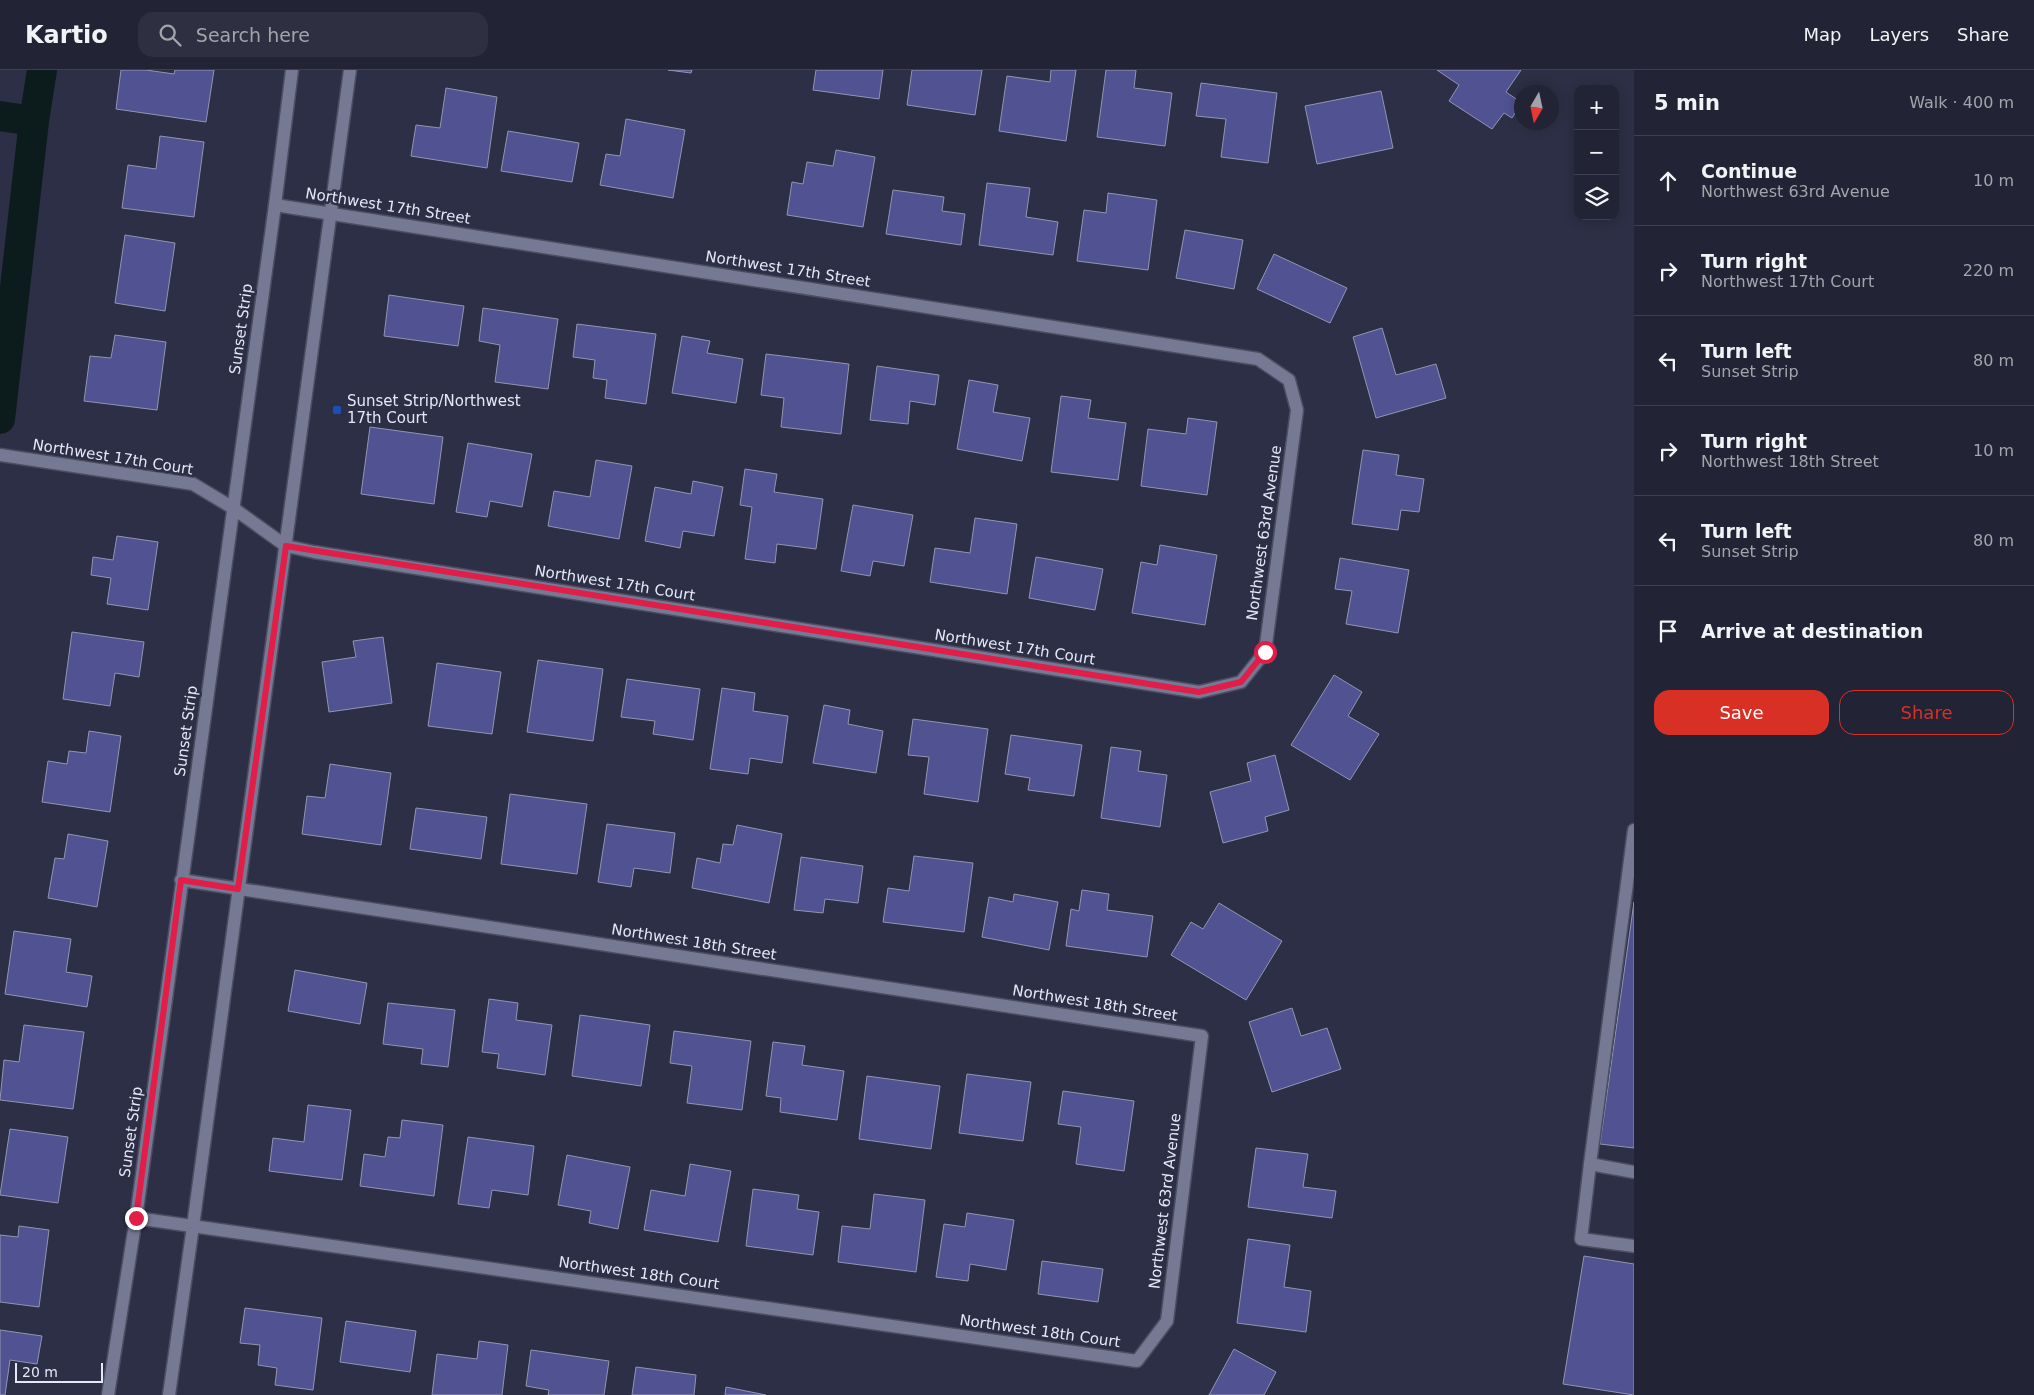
<!DOCTYPE html>
<html lang="en">
<head>
<meta charset="utf-8">
<style>
	:root { --surface:#222334; --page:#2e2f40; --text:#f1f3f6; --muted:#a2a4ac; --line:#3f404f; --accent:#d93025 }
	body { margin:0; font-family:"DejaVu Sans",sans-serif; background:var(--page); color:var(--text) }
	.controls { position:absolute; right:15px; top:15px; display:grid; overflow:hidden; border-radius:10px; box-shadow:0 2px 12px #0003 }
	.controls button { width:45px; height:45px; display:grid; place-items:center; padding:0; border:0; border-bottom:1px solid var(--line); background:var(--surface); color:var(--text); font:25px sans-serif }
	.compass { position:absolute; left:1514px; top:15px; width:45px; height:45px; border-radius:50%; background:var(--surface); box-shadow:0 2px 12px #0003; rotate:189deg }
	.scale { position:absolute; left:15px; bottom:12px; width:88px; box-sizing:border-box; padding-left:5px; border:2px solid #e5e7f6; border-top:0; font-size:14px; line-height:18px; white-space:nowrap; color:#e5e7f6; -webkit-text-stroke:4px #2d2f46; paint-order:stroke }
	.stop { position:absolute; width:15px; height:15px; margin:-11px; border:4px solid #e11d48; border-radius:50%; background:#fff }
	.stop.end { background:#e11d48; border-color:#fff; box-shadow:0 1px 5px #0008 }
	.list { margin:0; padding:0; list-style:none }
	h2 { display:flex; justify-content:space-between; align-items:center; height:65px; margin:0; padding:0 20px; font-size:21px }
	h2 small { font-size:16px; font-weight:400; color:var(--muted) }
	.list li { display:grid; grid-template-columns:32px 1fr auto; gap:15px; align-items:center; box-sizing:border-box; height:90px; padding:0 20px; border-top:1px solid var(--line) }
	.list b { display:block; font-size:19px; white-space:nowrap }
	.list p { margin:0; font-size:16px; white-space:nowrap; color:var(--muted) }
	.list em { font-size:16px; font-style:normal; color:var(--muted) }
	.actions { display:flex; gap:10px; padding:15px 20px }
	.actions a { flex:1; padding:11px 0; border:1px solid var(--accent); border-radius:15px; text-align:center; font-size:18px; color:var(--accent) }
	.actions .main { background:var(--accent); color:#fff }
	.icon { flex:none; width:28px; height:28px; fill:none; stroke:currentColor; stroke-width:2; stroke-linecap:round; stroke-linejoin:round }
	.map { position:relative; flex:none; width:1634px; height:1325px; overflow:hidden }
	header { display:flex; align-items:center; gap:30px; box-sizing:border-box; height:70px; padding:0 25px; background:var(--surface); border-bottom:1px solid var(--line) }
	header strong { font-size:24px }
	nav { display:flex; gap:28px; margin-inline-start:auto; font-size:18px }
	.search { width:350px; height:45px; background:var(--page); display:flex; align-items:center; gap:12px; box-sizing:border-box; padding:0 18px; border-radius:15px; color:var(--muted); font-size:19px }
	main { display:flex }
	aside { flex:1; background:var(--surface) }
	.map>svg:first-child { display:block }
	.lines { fill:none; stroke-linecap:round; stroke-linejoin:round }
	.canal { stroke:#0c1b1c; stroke-width:30 }
	.building { fill:#505292; stroke:#9295b1 }
	.service-casing { stroke:#4b4d61; stroke-width:15 }
	.minor-casing { stroke:#4b4d61; stroke-width:15 }
	.tertiary-casing { stroke:#4b4d61; stroke-width:15 }
	.service { stroke:#767994; stroke-width:12 }
	.minor { stroke:#767994; stroke-width:12 }
	.tertiary { stroke:#767994; stroke-width:12 }
	.route { stroke:#e11d48; stroke-width:6 }
	.transit-dot { fill:#1a4fb4; stroke:#2d2f46; stroke-width:2 }
	.labels { text-anchor:middle; dominant-baseline:central; stroke-width:5; stroke-linejoin:round; paint-order:stroke }
	.street-label { font-size:15px; fill:#e5e7f6; stroke:#2d2f46 }
	.poi-label { font-size:15px; fill:#e5e7f6; stroke:#2d2f46; text-anchor:start }
</style>
</head>
<body>
<header>
<strong>Kartio</strong>
<div class="search"><svg class="icon" aria-label="search" viewBox="0 0 24 24"><circle cx="10" cy="10" r="6"/><path d="M15 15l6 6"/></svg>Search here</div>
<nav><a>Map</a><a>Layers</a><a>Share</a></nav>
</header>
<main>
<div class="map">
<svg width="1634" height="1325" viewBox="0 0 1634 1325">
	<rect width="100%" height="100%" fill="#2d2f46"/>
	<g class="lines">
		<g class="canal">
			<polyline points="0,46 34,51"/>
			<polyline points="0,349 34,51 42,0"/>
		</g>
	</g>
	<g class="building">
		<polygon points="121,0 146,0 174,4 175,0 214,0 206,52 116,39"/>
		<polygon points="668,0 692,0 691,3"/>
		<polygon points="816,0 883,0 879,29 813,20"/>
		<polygon points="912,0 982,0 975,45 907,35"/>
		<polygon points="1051,0 1076,0 1066,71 999,61 1007,6 1050,12"/>
		<polygon points="1106,0 1136,0 1134,18 1172,23 1165,76 1097,67"/>
		<polygon points="1437,0 1521,0 1506,22 1522,33 1512,48 1504,43 1492,59 1449,31 1459,15"/>
		<polygon points="1201,13 1277,23 1268,93 1221,87 1226,49 1196,46"/>
		<polygon points="446,18 497,27 487,98 411,86 416,55 440,58"/>
		<polygon points="1381,21 1393,78 1317,94 1305,36"/>
		<polygon points="626,49 685,60 673,128 600,115 606,84 620,86"/>
		<polygon points="508,61 579,73 572,112 501,101"/>
		<polygon points="160,66 204,72 194,147 122,138 128,95 156,99"/>
		<polygon points="836,80 875,87 863,157 787,145 792,112 803,114 807,92 833,96"/>
		<polygon points="987,113 1030,118 1026,147 1058,152 1053,185 979,175"/>
		<polygon points="893,120 944,127 942,141 965,144 961,175 886,164"/>
		<polygon points="1108,123 1157,130 1148,200 1077,191 1084,140 1106,143"/>
		<polygon points="1185,160 1243,170 1234,219 1176,208"/>
		<polygon points="125,165 175,173 165,241 115,233"/>
		<polygon points="1274,184 1347,218 1330,253 1257,219"/>
		<polygon points="389,225 464,236 458,276 384,266"/>
		<polygon points="483,238 558,249 548,319 495,312 500,275 479,271"/>
		<polygon points="577,254 656,264 646,334 605,328 607,310 593,308 595,290 573,287"/>
		<polygon points="1382,258 1396,305 1436,294 1446,328 1376,348 1353,267"/>
		<polygon points="115,265 166,272 157,340 84,331 90,286 111,288"/>
		<polygon points="682,266 710,271 707,283 743,289 736,333 672,323"/>
		<polygon points="766,284 849,294 841,364 781,357 784,328 761,325"/>
		<polygon points="877,296 939,305 935,335 910,331 908,354 870,350"/>
		<polygon points="969,310 998,315 993,342 1030,348 1022,391 957,379"/>
		<polygon points="1061,326 1091,330 1088,348 1126,353 1118,410 1051,402"/>
		<polygon points="1188,348 1217,352 1207,425 1141,416 1148,359 1186,364"/>
		<polygon points="370,357 443,367 434,434 361,424"/>
		<polygon points="468,373 532,384 522,437 490,431 487,447 456,442"/>
		<polygon points="1363,380 1399,385 1396,405 1424,409 1419,442 1401,440 1398,460 1352,454"/>
		<polygon points="596,390 632,396 619,469 548,456 554,421 590,427"/>
		<polygon points="745,399 777,404 774,422 823,429 816,479 777,474 775,493 745,489 752,437 740,435"/>
		<polygon points="693,411 723,417 714,466 683,461 680,478 645,471 655,417 691,424"/>
		<polygon points="853,435 913,445 904,496 873,491 870,506 841,501"/>
		<polygon points="975,448 1017,454 1007,524 930,512 935,478 970,483"/>
		<polygon points="117,466 158,472 148,540 107,534 111,508 91,505 93,487 113,490"/>
		<polygon points="1160,475 1217,485 1205,555 1132,543 1141,492 1157,495"/>
		<polygon points="1036,487 1103,499 1095,540 1029,528"/>
		<polygon points="1340,488 1409,500 1398,563 1346,554 1352,521 1335,519"/>
		<polygon points="72,562 144,572 139,607 115,603 110,636 63,629"/>
		<polygon points="383,567 392,633 329,642 322,592 356,587 353,571"/>
		<polygon points="538,590 603,599 593,671 527,662"/>
		<polygon points="437,593 501,602 492,664 428,656"/>
		<polygon points="1334,605 1362,622 1348,646 1379,664 1350,710 1291,675"/>
		<polygon points="627,609 700,619 693,670 653,664 655,651 621,647"/>
		<polygon points="722,618 755,623 753,641 788,646 782,693 750,688 748,704 710,699"/>
		<polygon points="824,635 850,640 848,654 883,661 876,703 813,693"/>
		<polygon points="913,649 988,659 978,732 924,724 929,687 908,685"/>
		<polygon points="89,661 121,666 110,742 42,732 48,691 67,694 69,681 86,683"/>
		<polygon points="1011,665 1082,675 1074,726 1028,720 1030,708 1005,704"/>
		<polygon points="1111,677 1141,681 1138,701 1167,705 1160,757 1101,748"/>
		<polygon points="1275,685 1289,740 1265,747 1268,761 1223,773 1210,722 1251,711 1247,693"/>
		<polygon points="330,694 391,703 381,775 302,764 307,726 325,728"/>
		<polygon points="510,724 587,734 577,804 501,794"/>
		<polygon points="416,738 487,747 481,789 410,779"/>
		<polygon points="607,754 675,763 670,803 634,798 631,817 598,812"/>
		<polygon points="737,755 782,764 769,833 692,818 697,788 720,793 723,774 733,775"/>
		<polygon points="68,764 108,771 97,837 48,828 55,788 64,789"/>
		<polygon points="914,786 973,793 964,862 883,852 888,818 909,821"/>
		<polygon points="801,787 863,796 858,833 825,829 823,843 794,840"/>
		<polygon points="1082,820 1109,824 1107,840 1153,846 1147,887 1066,876 1071,839 1079,841"/>
		<polygon points="1014,824 1058,832 1049,880 982,867 989,827 1013,832"/>
		<polygon points="1634,832 1634,1078 1600,1074"/>
		<polygon points="1219,833 1282,871 1246,930 1171,885 1191,852 1203,859"/>
		<polygon points="14,861 71,869 66,902 92,906 87,937 5,924"/>
		<polygon points="295,900 367,913 360,954 288,941"/>
		<polygon points="489,929 518,933 516,950 552,955 545,1005 497,998 499,984 482,982"/>
		<polygon points="388,933 455,940 448,997 421,994 423,979 383,974"/>
		<polygon points="1292,938 1301,966 1327,958 1341,999 1272,1022 1249,952"/>
		<polygon points="580,945 650,955 641,1016 572,1006"/>
		<polygon points="24,955 84,962 73,1039 0,1030 4,990 19,992"/>
		<polygon points="674,961 751,971 742,1040 687,1033 692,996 670,993"/>
		<polygon points="773,972 805,976 802,995 844,1001 837,1050 780,1042 781,1028 766,1026"/>
		<polygon points="967,1004 1031,1012 1023,1071 959,1063"/>
		<polygon points="867,1006 940,1016 931,1079 859,1069"/>
		<polygon points="1063,1021 1134,1031 1124,1101 1076,1094 1081,1057 1058,1054"/>
		<polygon points="308,1035 351,1040 342,1110 269,1101 273,1068 304,1072"/>
		<polygon points="402,1050 443,1055 434,1126 360,1116 364,1084 385,1087 388,1067 400,1068"/>
		<polygon points="10,1059 68,1067 58,1133 0,1125"/>
		<polygon points="468,1067 534,1076 528,1125 492,1120 489,1138 458,1134"/>
		<polygon points="1256,1078 1308,1084 1303,1117 1336,1121 1332,1148 1248,1137"/>
		<polygon points="567,1085 630,1097 618,1159 589,1153 591,1141 558,1135"/>
		<polygon points="690,1094 731,1101 718,1172 644,1160 651,1120 685,1126"/>
		<polygon points="753,1119 799,1125 797,1139 819,1142 813,1185 746,1176"/>
		<polygon points="874,1124 925,1130 916,1202 838,1192 842,1156 870,1159"/>
		<polygon points="967,1143 1014,1150 1006,1200 970,1194 968,1211 936,1207 944,1154 965,1157"/>
		<polygon points="19,1156 49,1160 39,1237 0,1232 0,1165 18,1167"/>
		<polygon points="1248,1169 1290,1175 1284,1217 1311,1221 1306,1262 1237,1253"/>
		<polygon points="1584,1186 1634,1194 1634,1325 1563,1314"/>
		<polygon points="1042,1191 1103,1199 1098,1232 1038,1224"/>
		<polygon points="245,1238 322,1248 313,1320 275,1315 277,1298 258,1295 260,1275 240,1273"/>
		<polygon points="346,1251 416,1261 410,1302 340,1292"/>
		<polygon points="0,1260 42,1266 37,1294 10,1290 5,1325 0,1325"/>
		<polygon points="479,1271 508,1275 502,1325 432,1325 437,1284 477,1289"/>
		<polygon points="1234,1279 1276,1302 1264,1325 1209,1325"/>
		<polygon points="531,1280 609,1291 604,1325 548,1325 549,1320 526,1316"/>
		<polygon points="636,1297 696,1305 694,1325 632,1325"/>
		<polygon points="726,1317 766,1325 725,1325"/>
	</g>
	<g class="lines">
		<defs>
			<g id="service">
				<polyline points="1590,1094 1634,760"/>
				<polyline points="1634,1102 1590,1094 1581,1169 1634,1176"/>
			</g>
			<g id="minor">
				<polyline points="0,385 193,414 233,438 286,476 314,482 1199,622 1241,612 1265,582 1297,340 1289,310 1258,289 275,135"/>
				<polyline points="136,1148 1137,1291 1167,1251 1202,966 181,810"/>
			</g>
			<g id="tertiary">
				<polyline points="108,1325 136,1148 275,135 292,0"/>
				<polyline points="169,1325 193,1156 350,0"/>
			</g>
		</defs>
		<use href="#service" class="service-casing"/>
		<use href="#minor" class="minor-casing"/>
		<use href="#tertiary" class="tertiary-casing"/>
		<use href="#service" class="service"/>
		<use href="#minor" class="minor"/>
		<use href="#tertiary" class="tertiary"/>
	</g>
	<g class="lines">
		<polyline class="route" points="136,1148 181,810 238,819 286,476 1199,622 1241,612 1265,582"/>
	</g>
	<rect class="transit-dot" x="332" y="335" width="10" height="10" rx="2.5"/>
	<g class="labels">
		<g class="street-label">
			<text transform="translate(388 136) rotate(9)">Northwest 17th Street</text>
			<text transform="translate(788 199) rotate(9)">Northwest 17th Street</text>
			<text transform="translate(241 259) rotate(-82)">Sunset Strip</text>
			<text transform="translate(113 387) rotate(9)">Northwest 17th Court</text>
			<text transform="translate(1264 463) rotate(-82)">Northwest 63rd Avenue</text>
			<text transform="translate(615 513) rotate(9)">Northwest 17th Court</text>
			<text transform="translate(1015 577) rotate(9)">Northwest 17th Court</text>
			<text transform="translate(186 661) rotate(-82)">Sunset Strip</text>
			<text transform="translate(694 872) rotate(9)">Northwest 18th Street</text>
			<text transform="translate(1095 933) rotate(9)">Northwest 18th Street</text>
			<text transform="translate(131 1062) rotate(-82)">Sunset Strip</text>
			<text transform="translate(1165 1131) rotate(-83)">Northwest 63rd Avenue</text>
			<text transform="translate(639 1203) rotate(8)">Northwest 18th Court</text>
			<text transform="translate(1040 1261) rotate(8)">Northwest 18th Court</text>
		</g>
		<g class="poi-label">
			<text x="347" y="331">Sunset Strip/Northwest<tspan x="347" dy="17">17th Court</tspan></text>
		</g>
	</g>
</svg>
<div class="controls">
<button>+</button>
<button>−</button>
<button><svg class="icon" aria-label="layers" viewBox="0 0 24 24"><path d="M12 4l9 5-9 5-9-5zM3 14l9 5 9-5"/></svg></button>
</div>
<svg class="compass" viewBox="-18 -18 36 36"><path d="M0-13l5 13h-10z" fill="#e53935"/><path d="M0 13l5-13h-10z" fill="#a2a4ac"/></svg>
<div class="scale">20 m</div>
<div class="stop" style="left:1265px;top:582px"></div>
<div class="stop end" style="left:136px;top:1148px"></div>
</div>
<aside>
<h2>5 min<small>Walk · 400 m</small></h2>
<ul class="list">
<li><svg class="icon" aria-label="ahead" viewBox="0 0 24 24"><path d="M12 20V5M6 11l6-6 6 6"/></svg><div><b>Continue</b><p>Northwest 63rd Avenue</p></div><em>10 m</em></li>
<li><svg class="icon" aria-label="right" viewBox="0 0 24 24"><path d="M7 20v-9h11M14 6l5 5-5 5"/></svg><div><b>Turn right</b><p>Northwest 17th Court</p></div><em>220 m</em></li>
<li><svg class="icon" aria-label="left" viewBox="0 0 24 24"><path d="M17 20v-9H6M10 6l-5 5 5 5"/></svg><div><b>Turn left</b><p>Sunset Strip</p></div><em>80 m</em></li>
<li><svg class="icon" aria-label="right" viewBox="0 0 24 24"><path d="M7 20v-9h11M14 6l5 5-5 5"/></svg><div><b>Turn right</b><p>Northwest 18th Street</p></div><em>10 m</em></li>
<li><svg class="icon" aria-label="left" viewBox="0 0 24 24"><path d="M17 20v-9H6M10 6l-5 5 5 5"/></svg><div><b>Turn left</b><p>Sunset Strip</p></div><em>80 m</em></li>
<li><svg class="icon" aria-label="arrive" viewBox="0 0 24 24"><path d="M6 21V4h12l-3 4 3 4H6"/></svg><div><b>Arrive at destination</b></div></li>
</ul>
<div class="actions"><a class="main">Save</a><a>Share</a></div>
</aside>
</main>
</body>
</html>
